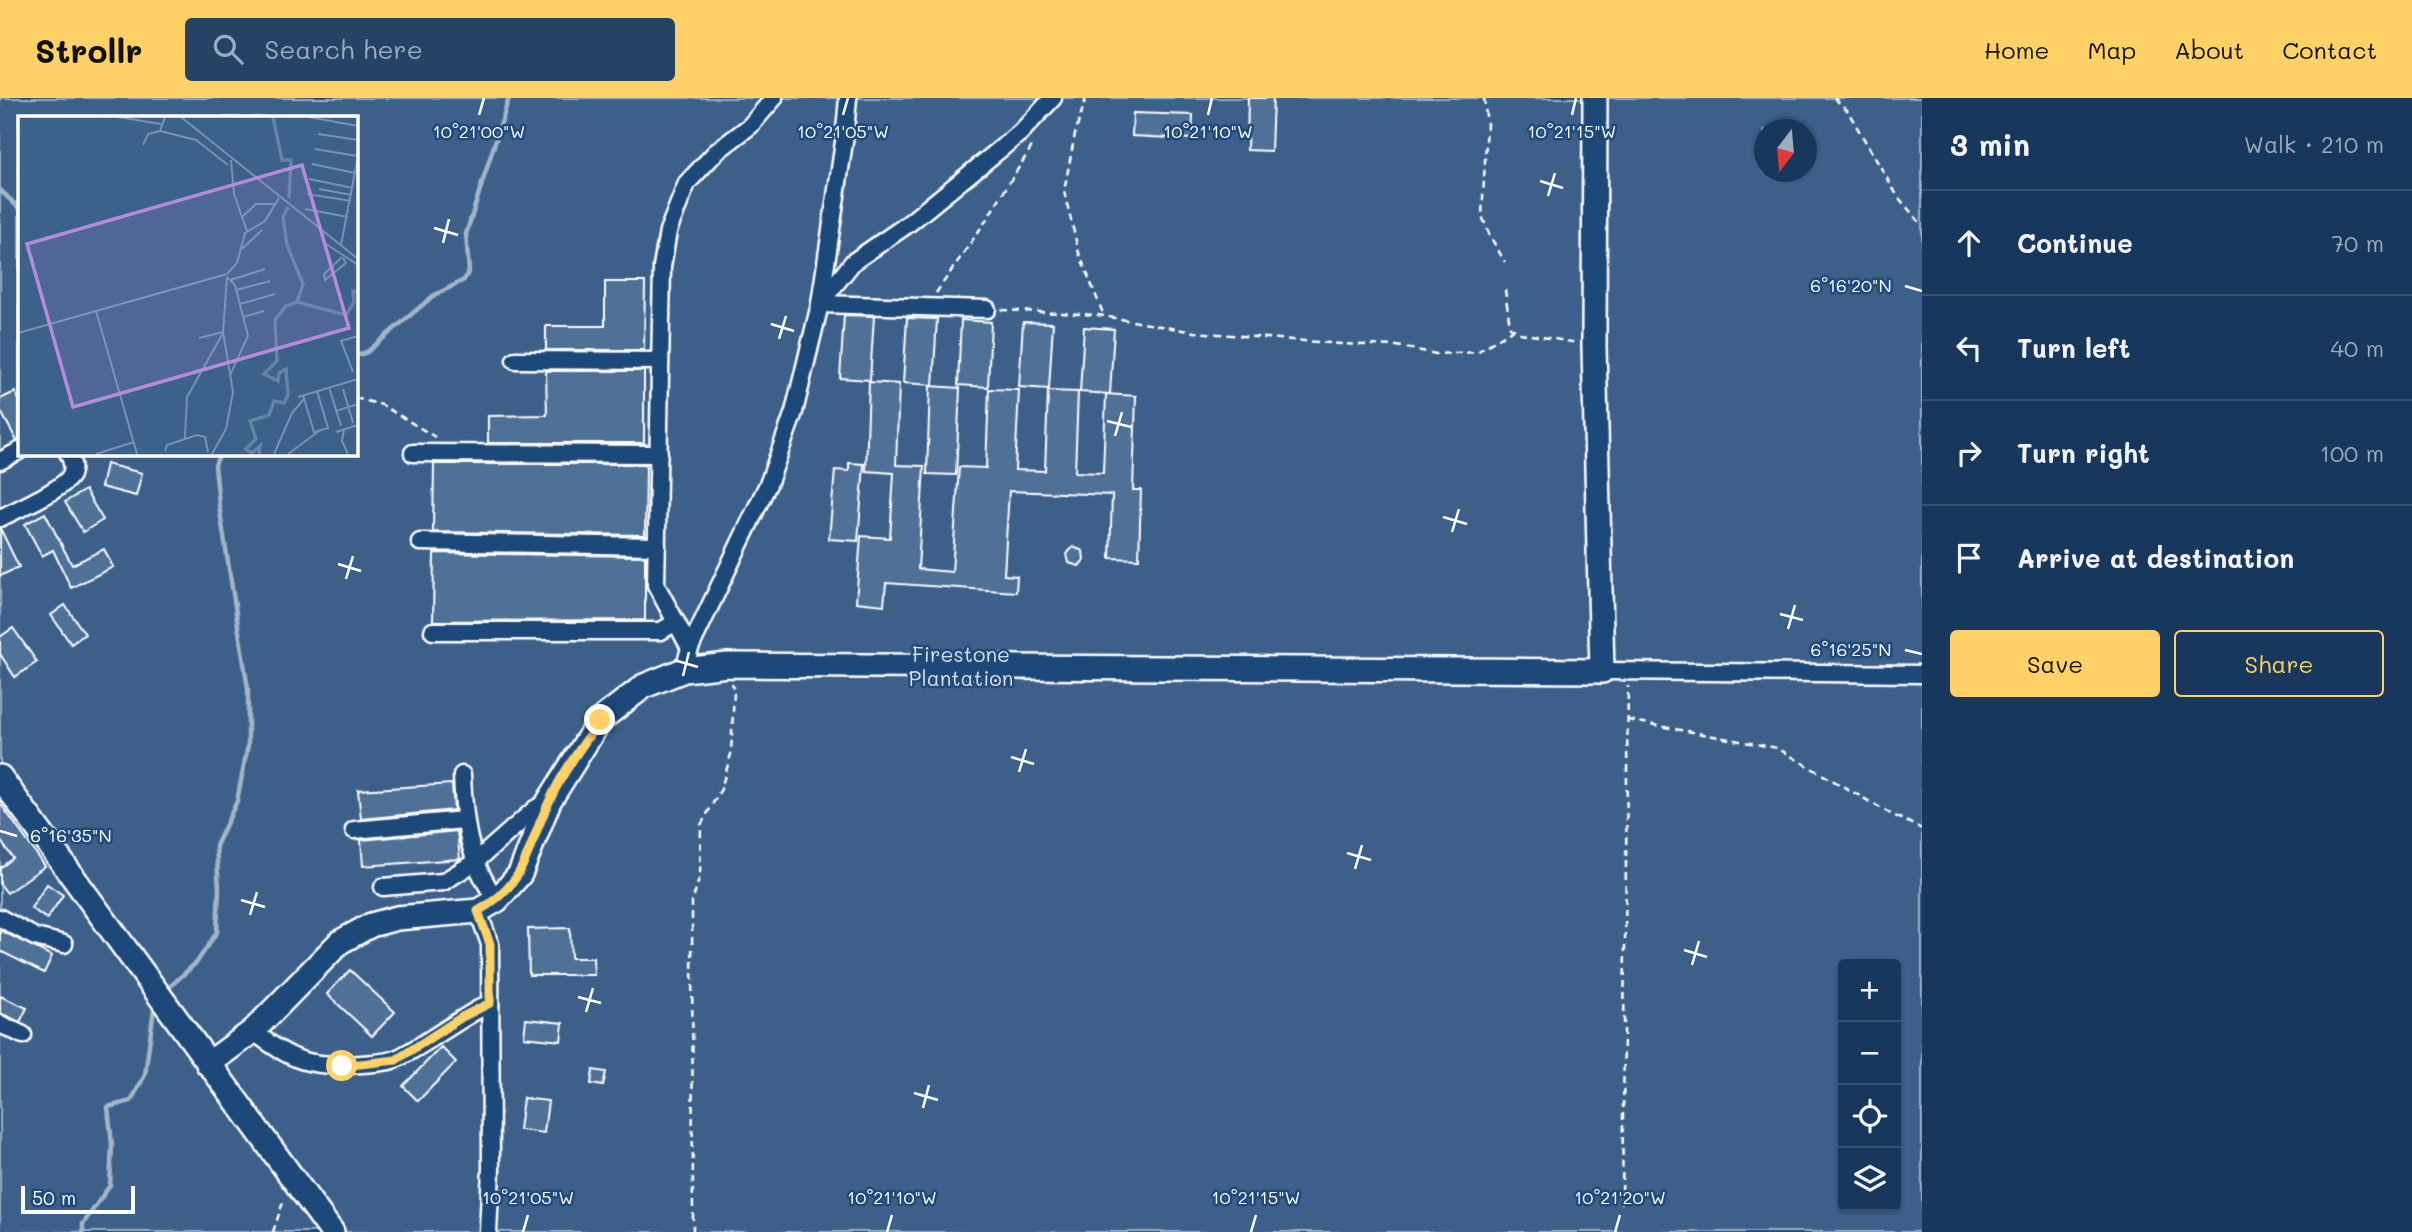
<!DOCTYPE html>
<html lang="en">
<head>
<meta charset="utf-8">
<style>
	:root { --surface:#17385c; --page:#244365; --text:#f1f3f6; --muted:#9eacbb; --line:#365272; --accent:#ffd166 }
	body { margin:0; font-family:Mali,sans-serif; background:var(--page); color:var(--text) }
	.controls { position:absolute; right:21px; bottom:21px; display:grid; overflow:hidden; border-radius:7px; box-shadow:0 2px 5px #0004 }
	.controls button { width:63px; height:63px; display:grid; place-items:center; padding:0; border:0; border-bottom:2px solid var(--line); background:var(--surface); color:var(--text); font:35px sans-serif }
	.compass { position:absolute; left:1754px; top:21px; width:63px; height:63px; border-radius:50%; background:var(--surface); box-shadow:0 2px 5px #0004; rotate:196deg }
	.scale { position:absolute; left:21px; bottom:18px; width:114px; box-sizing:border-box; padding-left:7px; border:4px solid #fff; border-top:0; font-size:19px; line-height:24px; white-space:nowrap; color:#fff; -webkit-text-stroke:5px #1f4a7a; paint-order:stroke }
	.stop { position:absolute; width:21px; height:21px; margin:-16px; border:5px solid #ffd166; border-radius:50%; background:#fff }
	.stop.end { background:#ffd166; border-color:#fff; box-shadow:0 2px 7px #0008 }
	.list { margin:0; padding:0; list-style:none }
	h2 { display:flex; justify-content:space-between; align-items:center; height:91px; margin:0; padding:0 28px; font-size:30px }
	h2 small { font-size:23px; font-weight:400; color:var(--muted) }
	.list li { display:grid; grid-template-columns:46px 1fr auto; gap:21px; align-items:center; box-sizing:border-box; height:105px; padding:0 28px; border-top:2px solid var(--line) }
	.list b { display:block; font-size:26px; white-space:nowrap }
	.list em { font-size:23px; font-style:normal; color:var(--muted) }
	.actions { display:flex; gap:14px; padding:21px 28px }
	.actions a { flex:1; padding:16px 0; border:2px solid var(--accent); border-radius:7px; text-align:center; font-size:24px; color:var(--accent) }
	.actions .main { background:var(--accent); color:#111 }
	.icon { flex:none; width:38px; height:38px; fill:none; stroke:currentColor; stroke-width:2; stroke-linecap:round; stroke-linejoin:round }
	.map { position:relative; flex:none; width:1922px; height:1134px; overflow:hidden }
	header { display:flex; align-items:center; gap:42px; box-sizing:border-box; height:98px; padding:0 35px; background:var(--accent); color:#111 }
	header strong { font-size:33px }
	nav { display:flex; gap:38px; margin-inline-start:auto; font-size:24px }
	.search { width:490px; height:63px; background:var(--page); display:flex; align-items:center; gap:18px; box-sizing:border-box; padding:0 24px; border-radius:7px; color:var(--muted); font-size:26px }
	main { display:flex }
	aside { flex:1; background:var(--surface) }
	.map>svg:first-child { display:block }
	.green { fill:#3c618b; stroke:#9eb0c5; stroke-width:2; fill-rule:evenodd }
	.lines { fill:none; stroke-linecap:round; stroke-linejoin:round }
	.stream { stroke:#a3b5c8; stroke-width:4.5 }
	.building { fill:#507197; stroke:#fff; stroke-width:2 }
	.street-casing { stroke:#fff; stroke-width:21 }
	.secondary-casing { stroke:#fff; stroke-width:28 }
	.path { stroke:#fff; stroke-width:2.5; stroke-dasharray:7 5; stroke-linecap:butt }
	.street { stroke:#1f4a7a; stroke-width:16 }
	.secondary { stroke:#1f4a7a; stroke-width:23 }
	.route { stroke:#ffd166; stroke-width:9 }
	.ticks { fill:none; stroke:#fff; stroke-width:2.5 }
	.labels { text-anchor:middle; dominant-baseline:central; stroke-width:5; stroke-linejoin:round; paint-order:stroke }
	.park-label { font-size:21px; fill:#d8dfe8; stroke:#1f4a7a }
	.inset-river { fill:none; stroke:#6583a4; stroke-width:3.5 }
	.inset-road { fill:none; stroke:#7992af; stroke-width:2 }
	.view { fill:#b68bdc; fill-opacity:0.15; stroke:#b68bdc; stroke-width:3.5 }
	.inset-edge { fill:none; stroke:#fff; stroke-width:3.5 }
	.ticks-label { font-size:18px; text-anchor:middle; fill:#fff; stroke:#1f4a7a; stroke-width:5; stroke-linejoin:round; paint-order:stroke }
</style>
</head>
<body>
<header>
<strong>Strollr</strong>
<div class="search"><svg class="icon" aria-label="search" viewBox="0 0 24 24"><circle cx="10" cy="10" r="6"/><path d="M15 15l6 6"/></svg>Search here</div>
<nav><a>Home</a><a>Map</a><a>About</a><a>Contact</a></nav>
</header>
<main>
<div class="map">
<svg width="1922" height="1134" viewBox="0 0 1922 1134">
	<rect width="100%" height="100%" fill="#1f4a7a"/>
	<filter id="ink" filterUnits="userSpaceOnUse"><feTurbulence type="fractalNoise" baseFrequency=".0143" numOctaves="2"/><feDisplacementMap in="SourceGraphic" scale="14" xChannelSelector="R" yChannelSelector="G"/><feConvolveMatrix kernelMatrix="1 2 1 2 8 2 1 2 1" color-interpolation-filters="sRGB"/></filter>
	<g filter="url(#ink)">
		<path class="green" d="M0,0H1922V1134H0ZM19,19H355V355H19ZM1764,32H1806V74H1764ZM1843,866H1896V1108H1843Z"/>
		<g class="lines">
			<g class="stream">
				<polyline points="0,92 19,110"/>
				<polyline points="355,258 367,254 433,198 464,182 469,173 466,136 509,0"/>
				<polyline points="164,894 197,864 217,834 219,791 216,748 237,703 248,647 248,591 219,407 215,367 220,355"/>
				<polyline points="83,1134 83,1126 110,1087 112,1047 108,1009 131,1003 145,977 155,903"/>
			</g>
		</g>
		<g class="building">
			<polygon points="1248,0 1273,0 1271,53 1247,52"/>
			<polygon points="1133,15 1193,17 1192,41 1132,38"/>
			<polygon points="605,184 645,184 644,252 546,252 546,228 605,228"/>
			<polygon points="844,217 874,218 870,282 840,280"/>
			<polygon points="907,220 937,221 933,287 903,285"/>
			<polygon points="961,222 991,224 988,289 958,287"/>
			<polygon points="1023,224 1053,225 1049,291 1019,289"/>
			<polygon points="1084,229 1114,231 1110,296 1080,294"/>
			<polygon points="546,273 644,273 644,345 488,345 488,318 547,317"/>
			<polygon points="869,284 899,286 896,367 924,368 918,471 952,474 959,369 986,370 989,291 1019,292 1015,372 1045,373 1048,293 1078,294 1075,374 1103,375 1106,296 1136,298 1133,392 1141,392 1139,461 1110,460 1112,397 1009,393 1004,477 1017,478 1016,494 886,485 884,507 856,504 861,438 890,440 894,375 866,373"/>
			<polygon points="930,288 960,290 956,377 927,376"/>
			<polygon points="15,294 19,302 19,343 17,343 0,312 0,301"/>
			<polygon points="849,365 864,366 858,443 829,441 835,372 849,373"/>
			<polygon points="106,366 142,375 136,398 101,389"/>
			<polygon points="434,366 646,366 645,437 433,434"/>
			<polygon points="85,392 103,422 83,434 65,404"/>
			<polygon points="45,415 72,467 104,451 113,469 71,490 53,452 42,458 25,426"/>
			<polygon points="0,430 19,469 0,478"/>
			<polygon points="1073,449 1083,453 1084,462 1079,468 1069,465 1067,456"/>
			<polygon points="434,455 645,458 645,522 433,523"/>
			<polygon points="65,507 85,536 71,546 51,517"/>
			<polygon points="13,530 37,564 15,579 0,556 0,539"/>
			<polygon points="452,686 454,712 361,721 358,692"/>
			<polygon points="0,705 45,768 7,795 0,786 0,770 13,760 0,742"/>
			<polygon points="457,733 460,761 363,768 361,742"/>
			<polygon points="47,786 63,797 47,821 31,810"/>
			<polygon points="570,830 571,860 593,860 594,877 529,877 528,831"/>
			<polygon points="0,832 52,858 44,875 0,853"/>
			<polygon points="350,872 395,914 372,938 327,896"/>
			<polygon points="0,898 27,910 20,924 0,915"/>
			<polygon points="526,921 563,925 561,943 524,939"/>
			<polygon points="441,949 456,964 418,1003 403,988"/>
			<polygon points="593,972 606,974 603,988 591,986"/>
			<polygon points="523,1000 548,1003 544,1035 519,1032"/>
		</g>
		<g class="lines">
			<defs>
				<g id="street">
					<polyline points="821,204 853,164 908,126 1020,35 1053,0"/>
					<polyline points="820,206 987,211"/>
					<polyline points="515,262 660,263"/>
					<polyline points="413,355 659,356"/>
					<polyline points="0,363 19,353"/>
					<path d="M0,420C16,412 63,392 71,377C74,370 72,361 68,355"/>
					<polyline points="420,444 657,448"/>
					<polyline points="433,533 661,533 676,524"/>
					<polyline points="690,550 769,384 794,314 820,206 844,44 848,0"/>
					<polyline points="684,572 690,550 656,487 662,169 668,133 687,85 716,54 750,28 774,0"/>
					<polyline points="1602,573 1922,576"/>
					<path d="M462,677C464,723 468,764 497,802"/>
					<polyline points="354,732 464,722"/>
					<polyline points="383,789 443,784 475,764 535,711 549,703"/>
					<polyline points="478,813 490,846 491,1071 488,1134"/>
					<polyline points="0,820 35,839 64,846"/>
					<polyline points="0,926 23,937"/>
					<path d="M253,933C292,964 311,970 362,966C373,965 388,965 398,960C430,944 458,921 490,905"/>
				</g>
				<g id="secondary">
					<polyline points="0,679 332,1134"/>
					<polyline points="208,966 253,933 340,844 371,827 397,820 478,813 497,802 520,776 549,703 600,622 644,588 684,572 728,567 1602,573 1594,248 1595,0"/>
				</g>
			</defs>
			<use href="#street" class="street-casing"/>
			<use href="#secondary" class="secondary-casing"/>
			<g class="path">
				<polyline points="1086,0 1075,36 1064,93 1079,155 1104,218"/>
				<polyline points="1484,0 1487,26 1482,118 1490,138 1505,164"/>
				<polyline points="1834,0 1847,12 1898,99 1922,127"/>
				<polyline points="1505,192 1510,229 1520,235 1577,245"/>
				<polyline points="936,195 985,124 1034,45"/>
				<polyline points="1001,212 1098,217 1194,234 1341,246 1397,248 1436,256 1477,254 1513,231"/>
				<polyline points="355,300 382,307 435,339"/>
				<polyline points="108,358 114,355"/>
				<polyline points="1628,622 1777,650 1889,715 1922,731"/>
				<polyline points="1622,1106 1628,588"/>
				<polyline points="273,1134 284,1101"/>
				<polyline points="693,1134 692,804 700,778 701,727 721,691 731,656 734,593 732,585"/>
			</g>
			<use href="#street" class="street"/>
			<use href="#secondary" class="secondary"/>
		</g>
	</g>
	<g class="lines" filter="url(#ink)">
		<path class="route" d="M342,968L396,962L462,919L490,905V846L478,813C528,785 526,751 549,704C562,675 582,648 600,622"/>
	</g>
	<path class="ticks" d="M479,17L484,0M843,17L848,0M1208,17L1212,0M1572,17L1576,0M1540,83L1563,90M1548,98L1555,75M434,130L458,137M443,145L449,121M1905,188L1922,193M771,226L794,233M779,241L786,218M1107,323L1131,329M1115,338L1122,314M1443,419L1467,426M1452,434L1459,411M338,466L361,473M346,481L353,458M1780,516L1803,522M1788,531L1795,507M1905,552L1922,556M674,562L698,569M683,578L689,554M1011,659L1034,666M1019,674L1026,651M0,733L17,738M1347,755L1371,762M1355,771L1362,747M241,802L265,809M250,817L257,794M1684,852L1707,859M1692,867L1699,843M578,899L601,905M586,914L593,890M914,995L938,1002M923,1010L929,987M523,1134L528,1117M887,1134L892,1117M1251,1134L1256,1117M1615,1134L1620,1117"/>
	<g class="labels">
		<g class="park-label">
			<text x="961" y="555">Firestone<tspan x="961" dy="24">Plantation</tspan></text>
		</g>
	</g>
	<g transform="translate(18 18)">
		<rect width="340" height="340" fill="#1f4a7a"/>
		<path d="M0,1H339V338H0Z" fill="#3c618b"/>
		<path class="inset-river" d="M255,1L264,44H273L271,82M270,91L265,101L269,129L285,168L279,186M241,338L242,330L234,337L228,333L238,323L232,305L251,299L256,285L266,287L270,279L268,253L261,257L260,265L246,258L259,245L257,204L268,190L279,186L328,199L336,186L335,175L340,176"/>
		<path class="inset-road" d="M100,1L143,8M147,1L142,15L178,24L210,49M163,1L340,143M291,1L340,10M300,18L340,24M125,29L130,18L142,15M297,33L339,40M213,44L216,78L229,115M294,48L337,57M291,63L335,72M301,73L334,79M289,78L333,85M287,93L330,101M223,102L238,88H256M308,128L340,149M323,129L340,40M224,133L244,114M324,141L306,158L307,164L328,147L325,142M209,161L217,169L230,220L212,259M212,164L247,153M218,174L252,165M222,188L257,178M78,195L119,338M225,201L246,195M0,217L209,158L219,147L227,117L247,105L261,82M181,222L205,216M335,256L323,225L340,220M311,271L323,310M325,273L335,307M285,279L296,316L310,312L299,275M280,281L340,263M318,295L340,288M326,313L324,325L330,338M318,316L340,309M167,322L169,281L205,217M147,335L149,329L179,319L187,321L190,336M78,338L116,326M194,338L208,313L215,276L205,216L209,161M256,338L274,297L286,283M270,338L301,315"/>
		<path class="view" d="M284,49L331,212L55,291L9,128Z"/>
		<rect width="340" height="340" class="inset-edge"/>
	</g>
	<g class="ticks-label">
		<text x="479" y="40">10°21'00"W</text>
		<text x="843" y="40">10°21'05"W</text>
		<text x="1208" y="40">10°21'10"W</text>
		<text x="1572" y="40">10°21'15"W</text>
		<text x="1851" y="194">6°16'20"N</text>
		<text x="1851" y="558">6°16'25"N</text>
		<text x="71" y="744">6°16'35"N</text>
		<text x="528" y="1106">10°21'05"W</text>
		<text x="892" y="1106">10°21'10"W</text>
		<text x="1256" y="1106">10°21'15"W</text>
		<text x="1620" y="1106">10°21'20"W</text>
	</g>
</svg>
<div class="controls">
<button>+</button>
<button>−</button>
<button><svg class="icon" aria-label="locate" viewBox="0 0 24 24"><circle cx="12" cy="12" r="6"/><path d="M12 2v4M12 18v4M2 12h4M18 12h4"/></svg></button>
<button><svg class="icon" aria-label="layers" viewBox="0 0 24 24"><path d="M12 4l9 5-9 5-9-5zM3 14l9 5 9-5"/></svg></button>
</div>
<svg class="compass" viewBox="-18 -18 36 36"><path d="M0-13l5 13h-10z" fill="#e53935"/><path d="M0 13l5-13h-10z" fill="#9eacbb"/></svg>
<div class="scale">50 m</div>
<div class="stop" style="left:342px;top:968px"></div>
<div class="stop end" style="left:600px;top:622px"></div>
</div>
<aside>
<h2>3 min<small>Walk · 210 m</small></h2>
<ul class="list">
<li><svg class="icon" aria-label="ahead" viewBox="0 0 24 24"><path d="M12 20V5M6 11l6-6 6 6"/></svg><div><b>Continue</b></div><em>70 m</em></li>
<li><svg class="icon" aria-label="left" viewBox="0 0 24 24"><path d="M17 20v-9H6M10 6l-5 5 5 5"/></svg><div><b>Turn left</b></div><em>40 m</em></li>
<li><svg class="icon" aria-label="right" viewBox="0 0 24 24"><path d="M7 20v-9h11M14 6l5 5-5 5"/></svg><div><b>Turn right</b></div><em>100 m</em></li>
<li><svg class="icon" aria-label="arrive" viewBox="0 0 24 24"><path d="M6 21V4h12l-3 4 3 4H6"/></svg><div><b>Arrive at destination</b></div></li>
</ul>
<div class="actions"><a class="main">Save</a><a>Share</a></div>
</aside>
</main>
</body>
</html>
